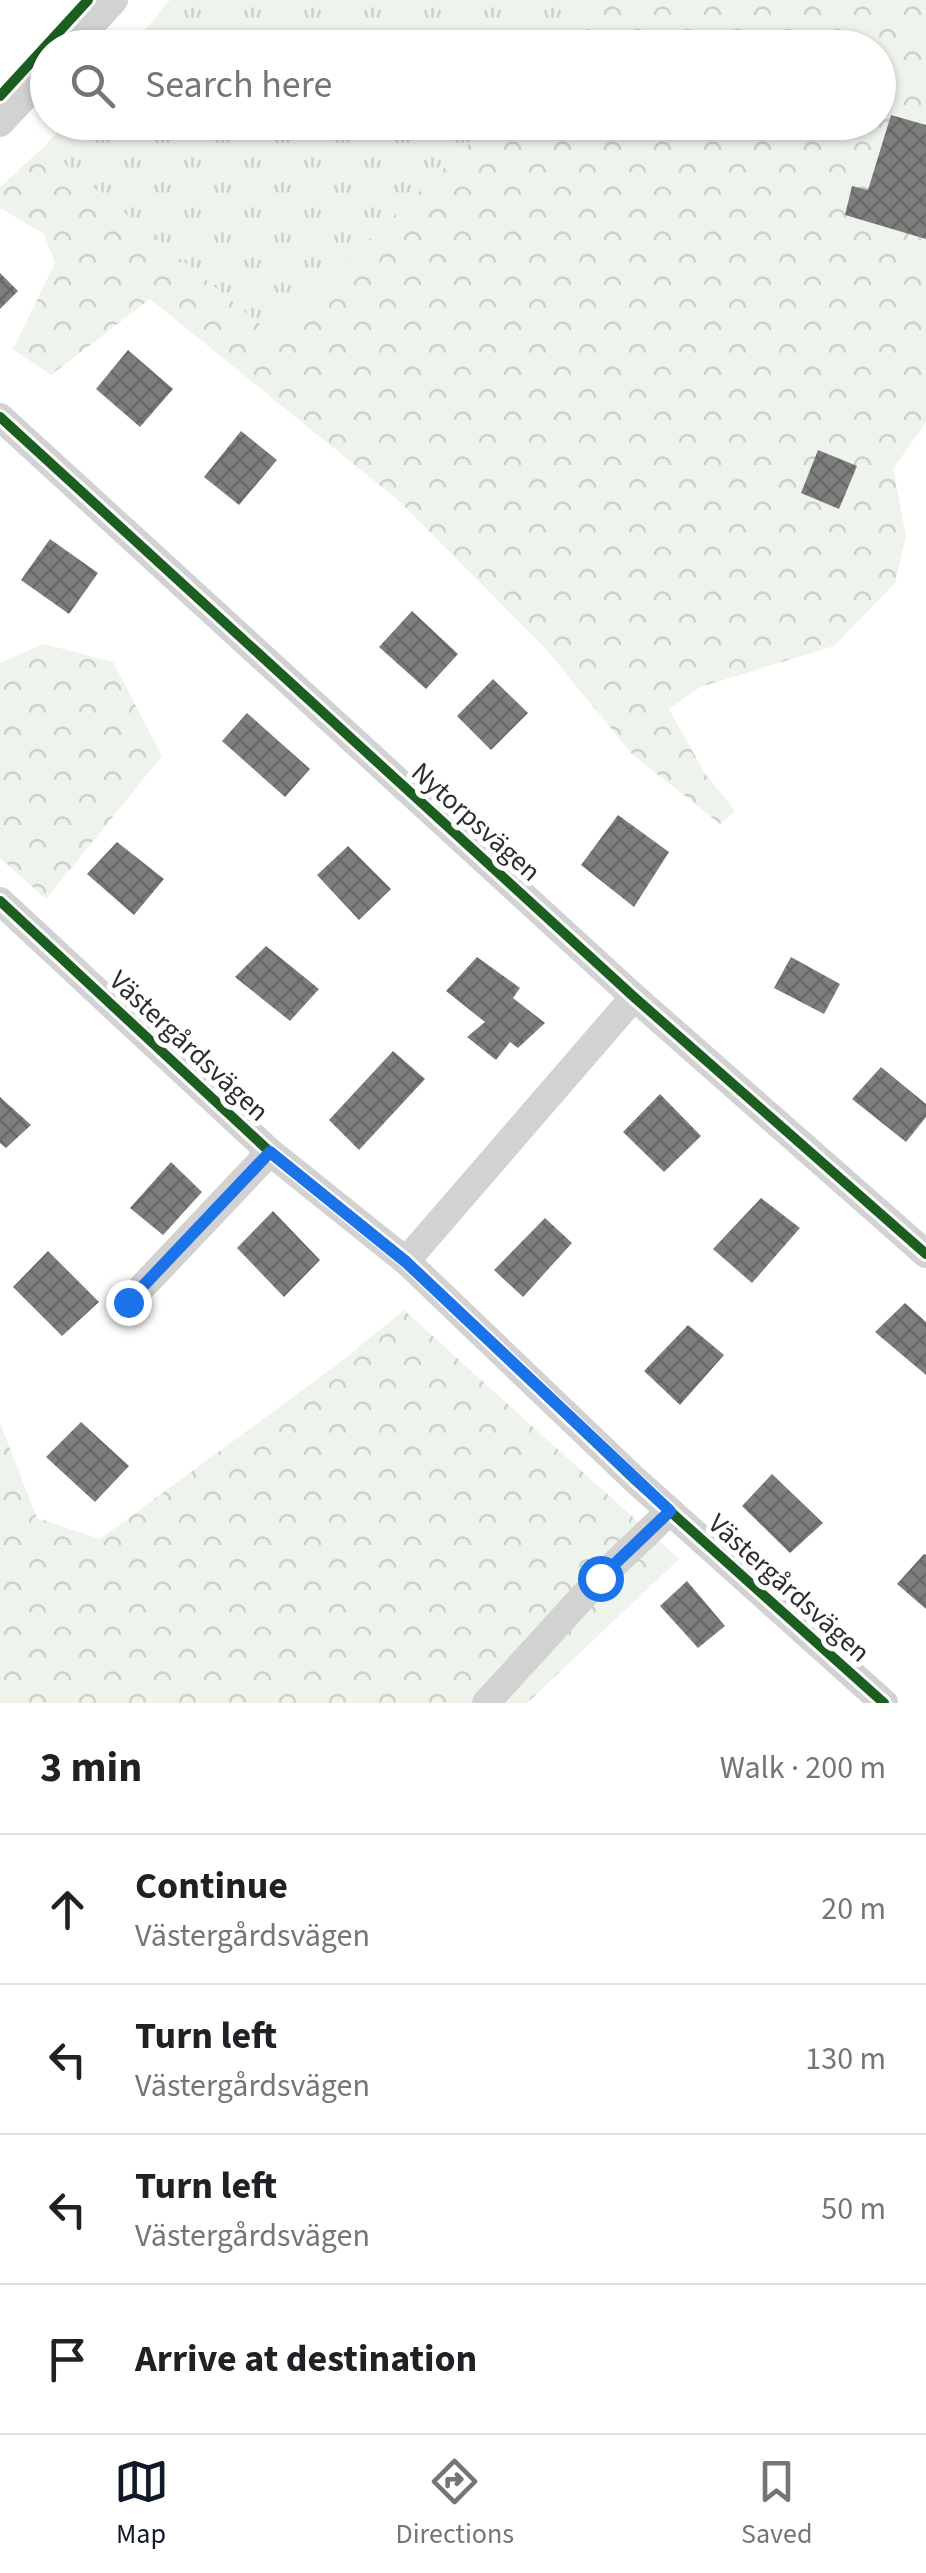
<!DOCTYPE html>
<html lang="en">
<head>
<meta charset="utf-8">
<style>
	:root { --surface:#fff; --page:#f2f2f2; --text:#202124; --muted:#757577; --line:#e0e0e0; --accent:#111827 }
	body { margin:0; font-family:"Source Sans 3",sans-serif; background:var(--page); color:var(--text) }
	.stop { position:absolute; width:30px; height:30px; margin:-22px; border:8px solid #1a73e8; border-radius:50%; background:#fff }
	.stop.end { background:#1a73e8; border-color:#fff; box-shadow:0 2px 10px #0008 }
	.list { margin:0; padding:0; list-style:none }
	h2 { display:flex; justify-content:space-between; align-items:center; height:130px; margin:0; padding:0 40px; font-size:42px }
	h2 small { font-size:32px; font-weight:400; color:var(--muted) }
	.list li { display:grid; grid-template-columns:65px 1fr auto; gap:30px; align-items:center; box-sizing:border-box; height:150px; padding:0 40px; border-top:2px solid var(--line) }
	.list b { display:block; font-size:38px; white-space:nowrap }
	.list p { margin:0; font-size:32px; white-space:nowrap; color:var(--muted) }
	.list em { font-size:32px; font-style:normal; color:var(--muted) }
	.icon { flex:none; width:55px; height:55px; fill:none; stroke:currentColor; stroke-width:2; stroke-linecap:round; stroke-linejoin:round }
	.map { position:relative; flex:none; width:926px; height:1703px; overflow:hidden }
	.search { position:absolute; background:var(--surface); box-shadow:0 2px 8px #0004; left:30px; right:30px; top:30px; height:110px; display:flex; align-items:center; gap:25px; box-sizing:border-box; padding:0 35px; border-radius:55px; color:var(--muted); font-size:38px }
	.sheet { height:730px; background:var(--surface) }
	nav { display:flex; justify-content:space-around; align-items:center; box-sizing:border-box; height:140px; border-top:2px solid var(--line); background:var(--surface); font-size:28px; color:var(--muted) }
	nav a { display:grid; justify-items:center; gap:5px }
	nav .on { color:var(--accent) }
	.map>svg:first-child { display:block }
	.grass { fill:url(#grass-tufts) }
	.forest { fill:url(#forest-crowns) }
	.building { fill:url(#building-cross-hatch) }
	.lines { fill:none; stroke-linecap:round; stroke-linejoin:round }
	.minor { stroke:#d2d2d2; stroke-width:28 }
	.cycleway-casing { stroke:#fff; stroke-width:16 }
	.cycleway { stroke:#1b5e20; stroke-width:10 }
	.route { stroke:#1a73e8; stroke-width:12 }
	.labels { text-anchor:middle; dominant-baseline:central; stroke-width:10; stroke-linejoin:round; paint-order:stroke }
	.street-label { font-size:28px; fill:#2d2d2d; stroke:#fff }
</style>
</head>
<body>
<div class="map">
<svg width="926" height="1703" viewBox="0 0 926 1703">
	<defs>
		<pattern id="grass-tufts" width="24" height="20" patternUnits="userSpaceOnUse" patternTransform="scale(2.5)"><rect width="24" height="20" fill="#eef3eb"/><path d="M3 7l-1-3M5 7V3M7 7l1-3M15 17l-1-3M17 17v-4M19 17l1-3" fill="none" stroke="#ccd1ca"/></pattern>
		<pattern id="forest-crowns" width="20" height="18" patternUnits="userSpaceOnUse" patternTransform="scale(2.5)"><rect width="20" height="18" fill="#eef3eb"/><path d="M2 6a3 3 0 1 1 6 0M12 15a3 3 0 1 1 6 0" fill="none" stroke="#ccd1ca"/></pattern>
		<pattern id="building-cross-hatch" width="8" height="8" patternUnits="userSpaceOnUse" patternTransform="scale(2.5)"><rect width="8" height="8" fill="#7e7e7e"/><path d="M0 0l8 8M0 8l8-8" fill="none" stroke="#686868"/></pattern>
	</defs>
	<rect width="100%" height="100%" fill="#fff"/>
	<g class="grass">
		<polygon points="170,0 606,0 605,12 569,47 130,48"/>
		<polygon points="65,123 491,123 271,334 44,147"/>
	</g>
	<g class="forest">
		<polygon points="606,0 926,0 926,422 893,469 906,536 895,583 834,646 700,687 669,709 704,772 735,811 720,824 632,754 545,648 399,501 150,299 51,375 13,349 55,263 44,234 0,208 0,187 44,147 271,333 491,123 878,122 878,48 569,47 605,12"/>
		<polygon points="44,644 113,662 162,756 46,899 0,858 0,663"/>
		<polygon points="404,1310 679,1559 527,1703 0,1703 0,1423 37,1518 100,1539 342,1361"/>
	</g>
	<g class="building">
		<polygon points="891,115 926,125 926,239 845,215 852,186 868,190"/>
		<polygon points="0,273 18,291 0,309"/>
		<polygon points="128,350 173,389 140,427 96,389"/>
		<polygon points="241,431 277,460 239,505 204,477"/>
		<polygon points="818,450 857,466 839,509 801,493"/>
		<polygon points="50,539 98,573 69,614 21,580"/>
		<polygon points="412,611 458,654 426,689 379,647"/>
		<polygon points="493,679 528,713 491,750 457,716"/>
		<polygon points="247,713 310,769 285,797 222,741"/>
		<polygon points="618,815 669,852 634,907 581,865"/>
		<polygon points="117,842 164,879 134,915 87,874"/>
		<polygon points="348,846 391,889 359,920 317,875"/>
		<polygon points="266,946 319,989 290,1021 235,977"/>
		<polygon points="477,957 520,988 513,998 545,1023 518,1048 510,1042 496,1060 467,1037 485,1022 446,991"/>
		<polygon points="791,957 840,984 824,1014 774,988"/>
		<polygon points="393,1051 425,1079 359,1150 329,1120"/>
		<polygon points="881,1067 926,1104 926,1117 906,1142 852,1099"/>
		<polygon points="660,1094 701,1136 664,1172 623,1132"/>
		<polygon points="0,1097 31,1125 6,1148 0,1143"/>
		<polygon points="171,1162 202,1192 163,1235 130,1208"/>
		<polygon points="761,1198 800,1228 752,1283 713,1249"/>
		<polygon points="273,1211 320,1260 284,1297 237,1248"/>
		<polygon points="545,1218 572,1243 523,1297 494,1270"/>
		<polygon points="48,1251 99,1302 62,1336 13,1287"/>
		<polygon points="905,1303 926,1322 926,1375 875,1332"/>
		<polygon points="688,1325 724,1355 680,1405 644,1371"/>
		<polygon points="81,1422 129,1466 95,1502 46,1457"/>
		<polygon points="772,1474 823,1523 790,1553 742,1506"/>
		<polygon points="924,1554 926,1555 926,1609 897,1584"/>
		<polygon points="687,1581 725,1626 698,1648 660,1606"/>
	</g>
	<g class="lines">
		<g class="minor">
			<polyline points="70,48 114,0"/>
			<polyline points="0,123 48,72"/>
			<polyline points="0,417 634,997 926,1254"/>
			<polyline points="0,901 270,1152 406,1261 634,1479 884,1703"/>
			<polyline points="406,1261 634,997"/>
			<polyline points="128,1302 270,1152"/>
			<polyline points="486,1703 600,1578 670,1511"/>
		</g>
		<defs>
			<g id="cycleway">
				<polyline points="0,96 88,0"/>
				<polyline points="0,417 634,997 926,1254"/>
				<polyline points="0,901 270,1152 406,1261 634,1479 884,1703"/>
			</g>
		</defs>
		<use href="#cycleway" class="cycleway-casing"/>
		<use href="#cycleway" class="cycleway"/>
	</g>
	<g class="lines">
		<polyline class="route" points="128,1302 270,1152 406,1262 670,1511 600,1578"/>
	</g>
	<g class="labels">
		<g class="street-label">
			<text transform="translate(476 822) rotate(42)">Nytorpsvägen</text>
			<text transform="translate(189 1046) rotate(43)">Västergårdsvägen</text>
			<text transform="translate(789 1588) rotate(42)">Västergårdsvägen</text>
		</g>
	</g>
</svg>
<div class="stop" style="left:600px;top:1578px"></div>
<div class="stop end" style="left:128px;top:1302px"></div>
<div class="search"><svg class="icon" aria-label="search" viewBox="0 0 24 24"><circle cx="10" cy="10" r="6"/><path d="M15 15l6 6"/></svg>Search here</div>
</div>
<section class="sheet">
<h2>3 min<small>Walk · 200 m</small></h2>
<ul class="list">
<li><svg class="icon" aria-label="ahead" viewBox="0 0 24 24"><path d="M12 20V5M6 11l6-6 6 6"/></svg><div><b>Continue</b><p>Västergårdsvägen</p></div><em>20 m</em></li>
<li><svg class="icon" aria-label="left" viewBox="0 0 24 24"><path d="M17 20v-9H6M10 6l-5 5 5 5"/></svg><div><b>Turn left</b><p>Västergårdsvägen</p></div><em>130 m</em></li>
<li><svg class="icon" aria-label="left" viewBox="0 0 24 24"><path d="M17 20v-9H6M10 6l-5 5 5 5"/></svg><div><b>Turn left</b><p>Västergårdsvägen</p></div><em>50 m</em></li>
<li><svg class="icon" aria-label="arrive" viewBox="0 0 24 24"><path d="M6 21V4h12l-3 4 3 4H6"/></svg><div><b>Arrive at destination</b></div></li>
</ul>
</section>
<nav>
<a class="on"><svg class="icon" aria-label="map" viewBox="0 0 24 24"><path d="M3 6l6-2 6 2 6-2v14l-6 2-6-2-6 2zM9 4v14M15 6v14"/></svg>Map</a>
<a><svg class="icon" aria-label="directions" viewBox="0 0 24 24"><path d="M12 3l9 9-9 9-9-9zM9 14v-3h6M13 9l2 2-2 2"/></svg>Directions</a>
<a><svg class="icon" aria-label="saved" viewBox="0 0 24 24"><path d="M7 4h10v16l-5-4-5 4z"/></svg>Saved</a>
</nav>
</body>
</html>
